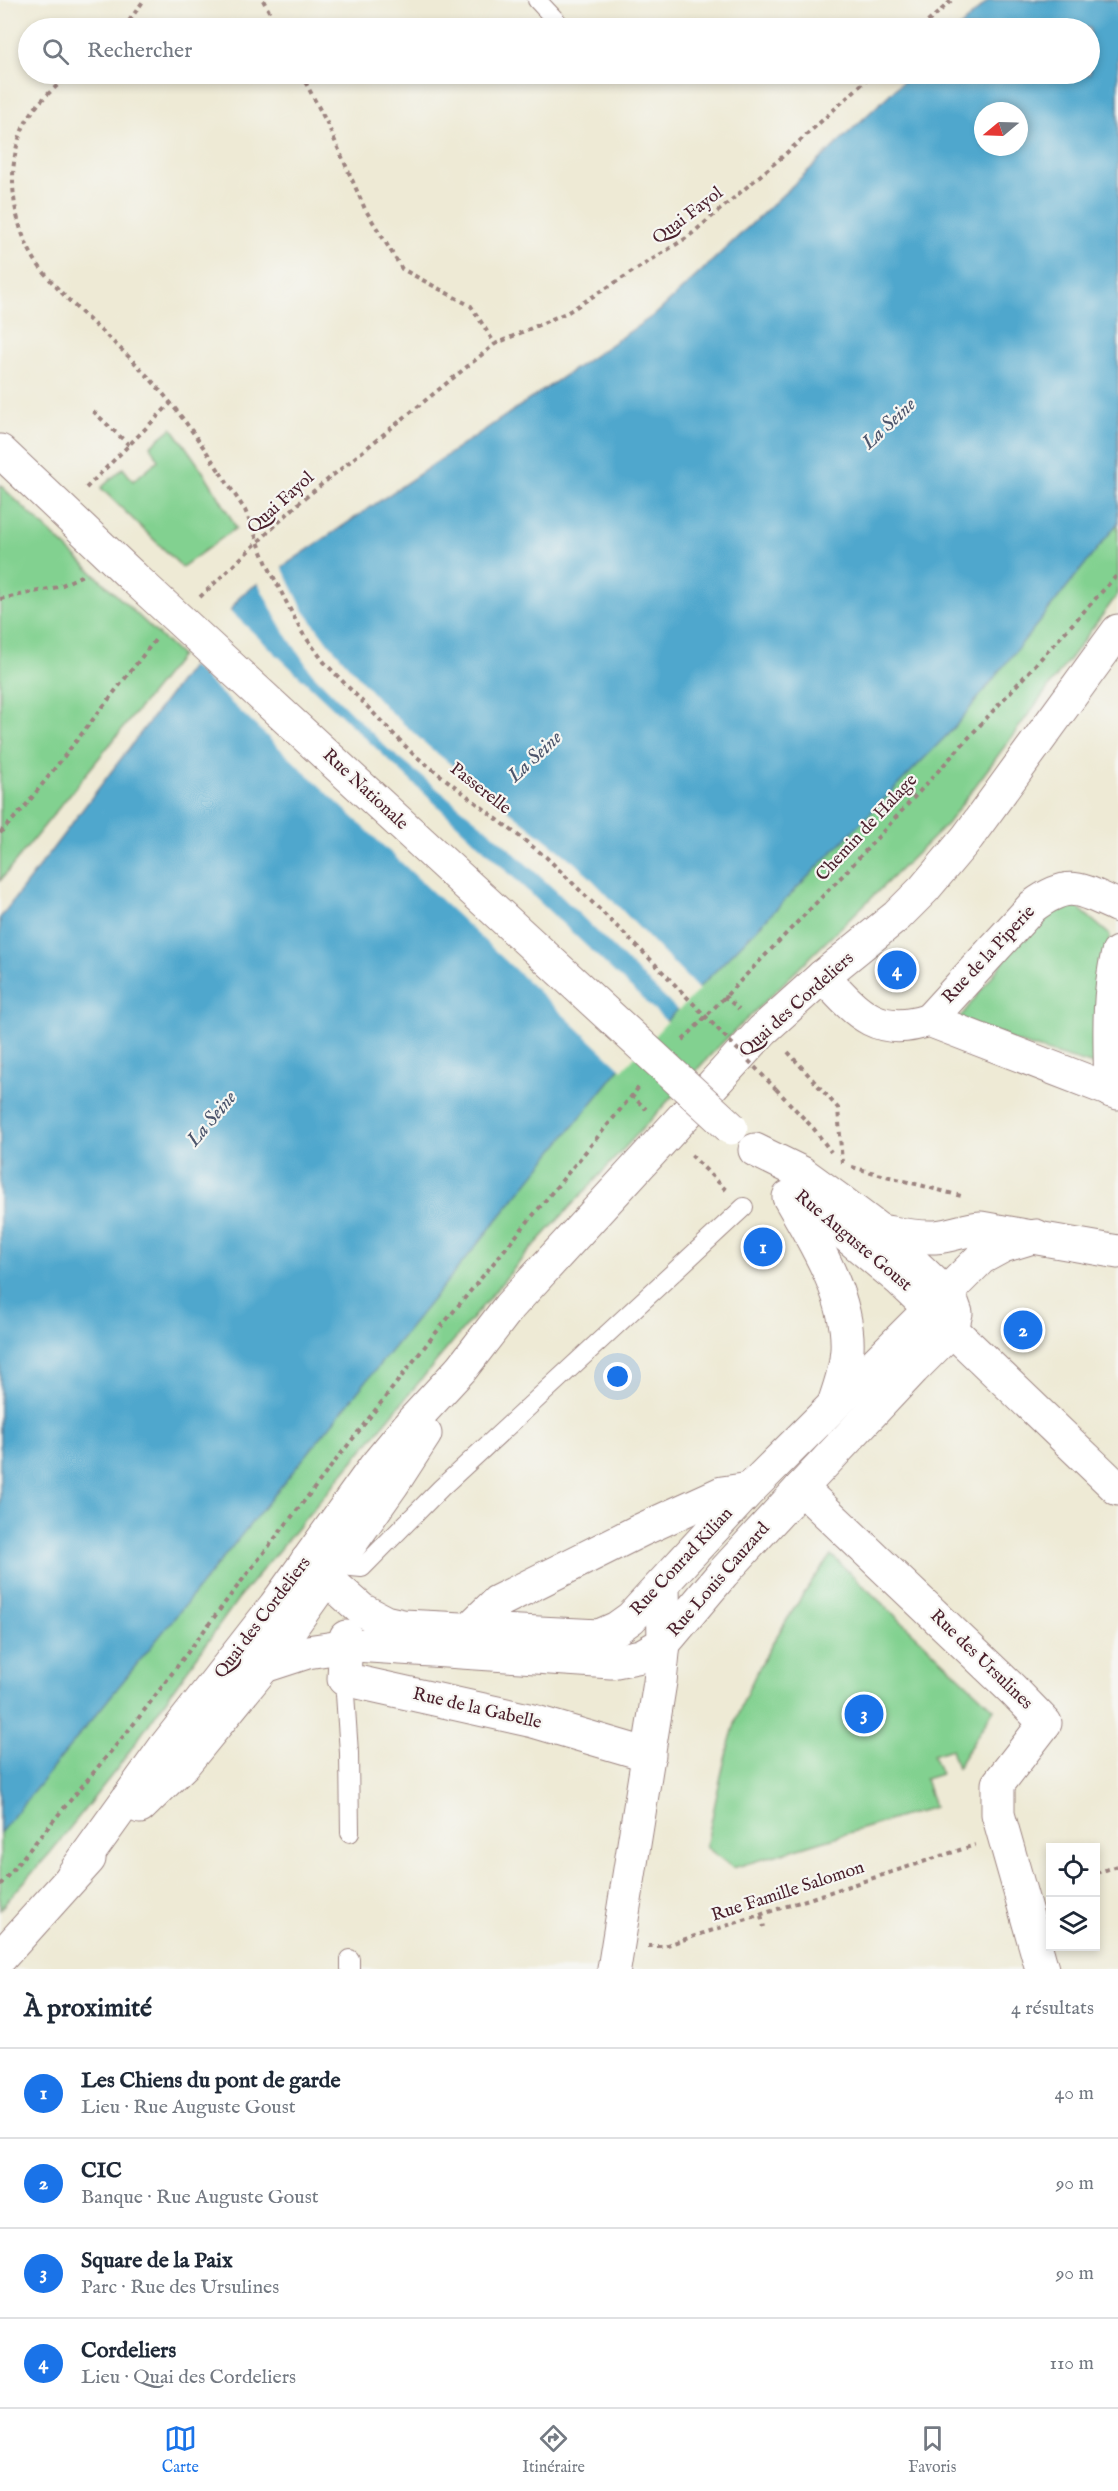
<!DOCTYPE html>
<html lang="fr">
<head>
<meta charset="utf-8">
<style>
	:root { --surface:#fff; --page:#f6f6f7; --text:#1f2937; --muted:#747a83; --line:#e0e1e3; --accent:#1a73e8 }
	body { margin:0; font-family:"IM FELL English",serif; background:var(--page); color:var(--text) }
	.controls { position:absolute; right:18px; bottom:18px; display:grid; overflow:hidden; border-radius:0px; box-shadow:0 3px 9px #0003 }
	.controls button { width:54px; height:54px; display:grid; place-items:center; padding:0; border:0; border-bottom:2px solid var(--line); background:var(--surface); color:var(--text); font:30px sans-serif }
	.compass { position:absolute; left:974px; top:102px; width:54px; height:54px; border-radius:50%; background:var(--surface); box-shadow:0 3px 9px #0003; rotate:251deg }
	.you { position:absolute; left:618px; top:1377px; width:21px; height:21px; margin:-15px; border:4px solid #fff; border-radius:50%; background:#1a73e8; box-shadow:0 0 0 9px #1a73e833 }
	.badge { display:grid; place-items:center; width:39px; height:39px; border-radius:50%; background:var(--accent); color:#fff; font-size:20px; font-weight:700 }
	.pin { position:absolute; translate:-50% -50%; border:3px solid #fff; box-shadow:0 2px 6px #0006 }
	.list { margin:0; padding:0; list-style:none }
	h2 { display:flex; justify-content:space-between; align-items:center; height:78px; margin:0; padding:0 24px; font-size:26px }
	h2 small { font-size:20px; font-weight:400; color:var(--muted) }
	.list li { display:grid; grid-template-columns:39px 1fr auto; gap:18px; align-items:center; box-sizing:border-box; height:90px; padding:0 24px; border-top:2px solid var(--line) }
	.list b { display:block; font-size:22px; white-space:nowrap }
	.list p { margin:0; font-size:20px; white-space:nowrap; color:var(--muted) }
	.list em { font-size:20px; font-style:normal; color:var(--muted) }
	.icon { flex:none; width:33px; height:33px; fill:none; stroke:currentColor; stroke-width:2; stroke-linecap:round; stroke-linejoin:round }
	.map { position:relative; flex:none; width:1118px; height:1969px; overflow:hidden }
	.search { position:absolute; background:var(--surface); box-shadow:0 3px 9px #0003; left:18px; right:18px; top:18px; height:66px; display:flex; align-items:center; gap:15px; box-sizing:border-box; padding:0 21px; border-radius:33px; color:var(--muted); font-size:22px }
	.sheet { height:438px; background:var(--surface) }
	nav { display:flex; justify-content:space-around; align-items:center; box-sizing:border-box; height:84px; border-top:2px solid var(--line); background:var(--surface); font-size:16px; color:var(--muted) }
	nav a { display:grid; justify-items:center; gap:3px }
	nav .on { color:var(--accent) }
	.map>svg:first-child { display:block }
	.green { fill:#82d190; stroke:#66785e; stroke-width:1.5 }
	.water { fill:#50a7cd; stroke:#4d637c; stroke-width:1.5; fill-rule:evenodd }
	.pier { fill:#eeead5 }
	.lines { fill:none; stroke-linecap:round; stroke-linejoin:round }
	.lane-casing { stroke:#9c8480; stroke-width:20 }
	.street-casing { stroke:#9c8480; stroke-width:35 }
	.secondary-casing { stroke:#9c8480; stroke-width:35 }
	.path { stroke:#9c8480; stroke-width:4; stroke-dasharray:4.5 4.5; stroke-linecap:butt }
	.lane { stroke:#fff; stroke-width:18 }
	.street { stroke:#fff; stroke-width:33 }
	.secondary { stroke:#fff; stroke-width:33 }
	.secondary-bridge-casing { stroke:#9c8480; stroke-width:35; stroke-linecap:butt }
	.path-bridge { stroke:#9c8480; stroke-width:4; stroke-dasharray:4.5 4.5; stroke-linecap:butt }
	.secondary-bridge { stroke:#fff; stroke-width:33 }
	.labels { text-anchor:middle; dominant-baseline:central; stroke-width:4.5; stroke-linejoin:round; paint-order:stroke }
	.street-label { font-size:18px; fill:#4a1f2b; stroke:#f6f6f2 }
	.water-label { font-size:20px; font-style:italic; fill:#4c556c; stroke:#f6f6f2 }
</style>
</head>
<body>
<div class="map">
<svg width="1118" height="1969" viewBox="0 0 1118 1969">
	<rect width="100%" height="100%" fill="#f6f6f2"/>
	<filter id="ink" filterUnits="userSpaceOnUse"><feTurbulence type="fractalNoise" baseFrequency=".0167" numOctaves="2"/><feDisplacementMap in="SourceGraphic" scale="12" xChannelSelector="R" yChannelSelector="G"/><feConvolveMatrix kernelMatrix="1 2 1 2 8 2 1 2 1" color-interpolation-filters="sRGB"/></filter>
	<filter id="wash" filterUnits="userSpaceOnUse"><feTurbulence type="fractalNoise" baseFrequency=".008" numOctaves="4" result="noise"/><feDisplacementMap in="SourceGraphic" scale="24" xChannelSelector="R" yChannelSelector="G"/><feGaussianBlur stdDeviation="1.35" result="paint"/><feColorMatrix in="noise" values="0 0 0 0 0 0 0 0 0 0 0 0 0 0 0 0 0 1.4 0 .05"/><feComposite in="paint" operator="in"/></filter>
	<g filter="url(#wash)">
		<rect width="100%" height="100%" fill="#eeead5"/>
		<g class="green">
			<path d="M172,428C196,460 218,492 236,528L182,567L101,488L123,468L133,481L158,460L150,446Z"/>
			<polygon points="0,485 181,656 0,881"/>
			<polygon points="1118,519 1118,594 947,824 716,1049 521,1260 238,1599 116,1770 50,1853 0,1909 0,1821 555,1121"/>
			<polygon points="1074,904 1110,935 1097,1066 955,1024 1044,909"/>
			<path d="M831,1555L994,1709L957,1768L951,1749L933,1755L941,1774L925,1779L934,1807L733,1868L706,1847C715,1804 723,1759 737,1718C755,1664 797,1602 831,1555Z"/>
		</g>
		<path class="water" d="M989,0H1118V523L955,727L621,1067L0,1833V918L193,664L241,595L657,313L911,74H1090V28H959ZM983,111H1019V147H983Z"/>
		<g class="pier">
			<polygon points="281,565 304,611 325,639 385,707 429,747 580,867 699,990 678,1011 553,888 492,833 388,749 312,673 281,627 257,581"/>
			<polygon points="228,609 667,1022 622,1070 190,664"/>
		</g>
	</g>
	<g filter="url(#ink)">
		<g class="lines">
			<defs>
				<g id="lane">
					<polyline points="537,0 563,28"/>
					<polyline points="338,1560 351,1567 362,1568 441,1488 744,1207"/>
					<polyline points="344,1679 349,1753 350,1833"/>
					<polyline points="350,1959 350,1969"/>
				</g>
				<g id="street">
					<path d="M823,976C856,1012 877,1038 929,1020L1118,1093"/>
					<path d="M929,1020L1033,906C1070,879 1079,889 1118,906"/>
					<path d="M1111,1091C1110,1045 1107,998 1118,953"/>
					<polyline points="801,1488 1012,1689 1045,1723 998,1784 998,1814 1042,1969"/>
					<polyline points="467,1631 497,1602 641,1530 722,1493 750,1489"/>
					<polyline points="346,1637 344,1679 533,1721 649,1755"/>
					<polyline points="614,1969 660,1682 664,1643 663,1585"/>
				</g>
				<g id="secondary">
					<polyline points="0,451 132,576"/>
					<path d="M789,1197C814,1241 850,1298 847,1350C846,1369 840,1386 834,1404"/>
					<polyline points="804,1200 900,1280 1118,1489"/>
					<path d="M880,1231C899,1234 916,1238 935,1237C951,1236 965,1229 981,1228L1118,1252"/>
					<polyline points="307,1561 362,1610 385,1622 403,1626 599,1636 617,1628 631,1618 750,1489 981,1258 1003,1246 1036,1236"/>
					<polyline points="264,1666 307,1652 355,1645 611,1662 641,1656 664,1643 671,1635 723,1573 801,1488 913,1369 952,1330 956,1313 951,1299 880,1231 843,1203 802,1173 755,1150"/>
					<polyline points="140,1807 184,1764 264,1666 392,1485 425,1434"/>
					<polyline points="73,1875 165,1747 275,1606 374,1468 412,1422 462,1368 509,1307 763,1030 823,976 897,916 924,889 967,838 1118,631"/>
					<polyline points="0,1958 89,1859"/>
				</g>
			</defs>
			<use href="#lane" class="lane-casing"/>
			<use href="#street" class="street-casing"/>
			<use href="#secondary" class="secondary-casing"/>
			<g class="path">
				<polyline points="263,0 278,28"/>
				<polyline points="124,28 144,0"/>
				<polyline points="921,28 952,0"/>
				<path d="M71,74C53,89 33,105 23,128C4,172 13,233 42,270C71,307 107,334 139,367C170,399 195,434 220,472"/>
				<polyline points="301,74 327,123 365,209 402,269 471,306 495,344 568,312 688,237 782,157 873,74"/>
				<polyline points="93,411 129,445"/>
				<polyline points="86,488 172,402"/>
				<polyline points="200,597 300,502 495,344"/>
				<polyline points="0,599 58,587 85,574"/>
				<polyline points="0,833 23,809 155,640"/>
				<polyline points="724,996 739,1009"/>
				<polyline points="683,1040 846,872 1118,574"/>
				<polyline points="788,1052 838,1108 842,1163"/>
				<polyline points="776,1089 814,1129 831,1152"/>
				<polyline points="631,1095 646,1109"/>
				<polyline points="691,1155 726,1190"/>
				<polyline points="852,1167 961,1196 959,1199"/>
				<polyline points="1096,1873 1118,1866"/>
				<polyline points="0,1885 137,1720 233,1592 430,1340 639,1087"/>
				<polyline points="761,1916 764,1927"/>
				<polyline points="648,1946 664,1946 975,1845"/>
			</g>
			<use href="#lane" class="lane"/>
			<use href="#street" class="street"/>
			<use href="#secondary" class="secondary"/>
			<defs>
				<polyline id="secondary-bridge" points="132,576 731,1128"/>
			</defs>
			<use href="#secondary-bridge" class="secondary-bridge-casing"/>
			<polyline class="path-bridge" points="220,472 245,510 267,564 301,631 324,662 413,754 546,857 650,959 776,1089"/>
			<use href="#secondary-bridge" class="secondary-bridge"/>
		</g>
	</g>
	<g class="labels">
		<g class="street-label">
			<text transform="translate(688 216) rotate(-37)">Quai Fayol</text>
			<text transform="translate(281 503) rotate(-42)">Quai Fayol</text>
			<text transform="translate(480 789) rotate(38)">Passerelle</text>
			<text transform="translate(365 790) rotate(43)">Rue Nationale</text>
			<text transform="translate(867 828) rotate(-47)">Chemin de Halage</text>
			<text transform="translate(989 955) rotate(-47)">Rue de la Piperie</text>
			<text transform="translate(797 1005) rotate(-42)">Quai des Cordeliers</text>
			<text transform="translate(853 1241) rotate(40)">Rue Auguste Goust</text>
			<text transform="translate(682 1562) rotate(-47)">Rue Conrad Kilian</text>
			<text transform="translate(719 1580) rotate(-49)">Rue Louis Cauzard</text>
			<text transform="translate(263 1618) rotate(-53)">Quai des Cordeliers</text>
			<text transform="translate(981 1660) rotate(44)">Rue des Ursulines</text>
			<text transform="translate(477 1709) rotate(13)">Rue de la Gabelle</text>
			<text transform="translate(788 1892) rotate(-18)">Rue Famille Salomon</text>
		</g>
		<g class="water-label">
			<text transform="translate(889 424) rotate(-43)">La Seine</text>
			<text transform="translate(535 757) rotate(-43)">La Seine</text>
			<text transform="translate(212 1119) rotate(-50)">La Seine</text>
		</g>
	</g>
</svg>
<div class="controls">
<button><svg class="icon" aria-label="locate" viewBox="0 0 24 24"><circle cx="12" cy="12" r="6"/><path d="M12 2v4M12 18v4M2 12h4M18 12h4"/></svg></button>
<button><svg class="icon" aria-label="layers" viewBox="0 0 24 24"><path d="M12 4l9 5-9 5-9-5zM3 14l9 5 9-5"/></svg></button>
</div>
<svg class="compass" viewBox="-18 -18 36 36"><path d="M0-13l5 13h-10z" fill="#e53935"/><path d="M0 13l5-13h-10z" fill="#747a83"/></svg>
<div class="you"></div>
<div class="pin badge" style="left:763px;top:1247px">1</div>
<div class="pin badge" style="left:1023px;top:1330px">2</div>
<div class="pin badge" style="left:864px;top:1714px">3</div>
<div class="pin badge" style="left:897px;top:970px">4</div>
<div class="search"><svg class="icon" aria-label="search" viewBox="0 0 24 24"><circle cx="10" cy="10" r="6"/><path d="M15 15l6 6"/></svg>Rechercher</div>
</div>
<section class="sheet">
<h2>À proximité<small>4 résultats</small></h2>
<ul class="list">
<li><span class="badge">1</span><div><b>Les Chiens du pont de garde</b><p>Lieu · Rue Auguste Goust</p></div><em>40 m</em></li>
<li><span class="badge">2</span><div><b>CIC</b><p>Banque · Rue Auguste Goust</p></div><em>90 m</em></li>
<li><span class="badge">3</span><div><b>Square de la Paix</b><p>Parc · Rue des Ursulines</p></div><em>90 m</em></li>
<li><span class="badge">4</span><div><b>Cordeliers</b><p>Lieu · Quai des Cordeliers</p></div><em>110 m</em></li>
</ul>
</section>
<nav>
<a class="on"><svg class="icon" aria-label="map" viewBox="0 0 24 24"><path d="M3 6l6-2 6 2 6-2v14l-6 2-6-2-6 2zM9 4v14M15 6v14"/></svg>Carte</a>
<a><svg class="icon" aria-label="directions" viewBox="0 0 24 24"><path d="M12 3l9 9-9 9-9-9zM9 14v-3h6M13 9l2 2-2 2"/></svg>Itinéraire</a>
<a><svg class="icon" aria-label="saved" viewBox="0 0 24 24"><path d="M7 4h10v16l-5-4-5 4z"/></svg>Favoris</a>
</nav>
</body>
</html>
